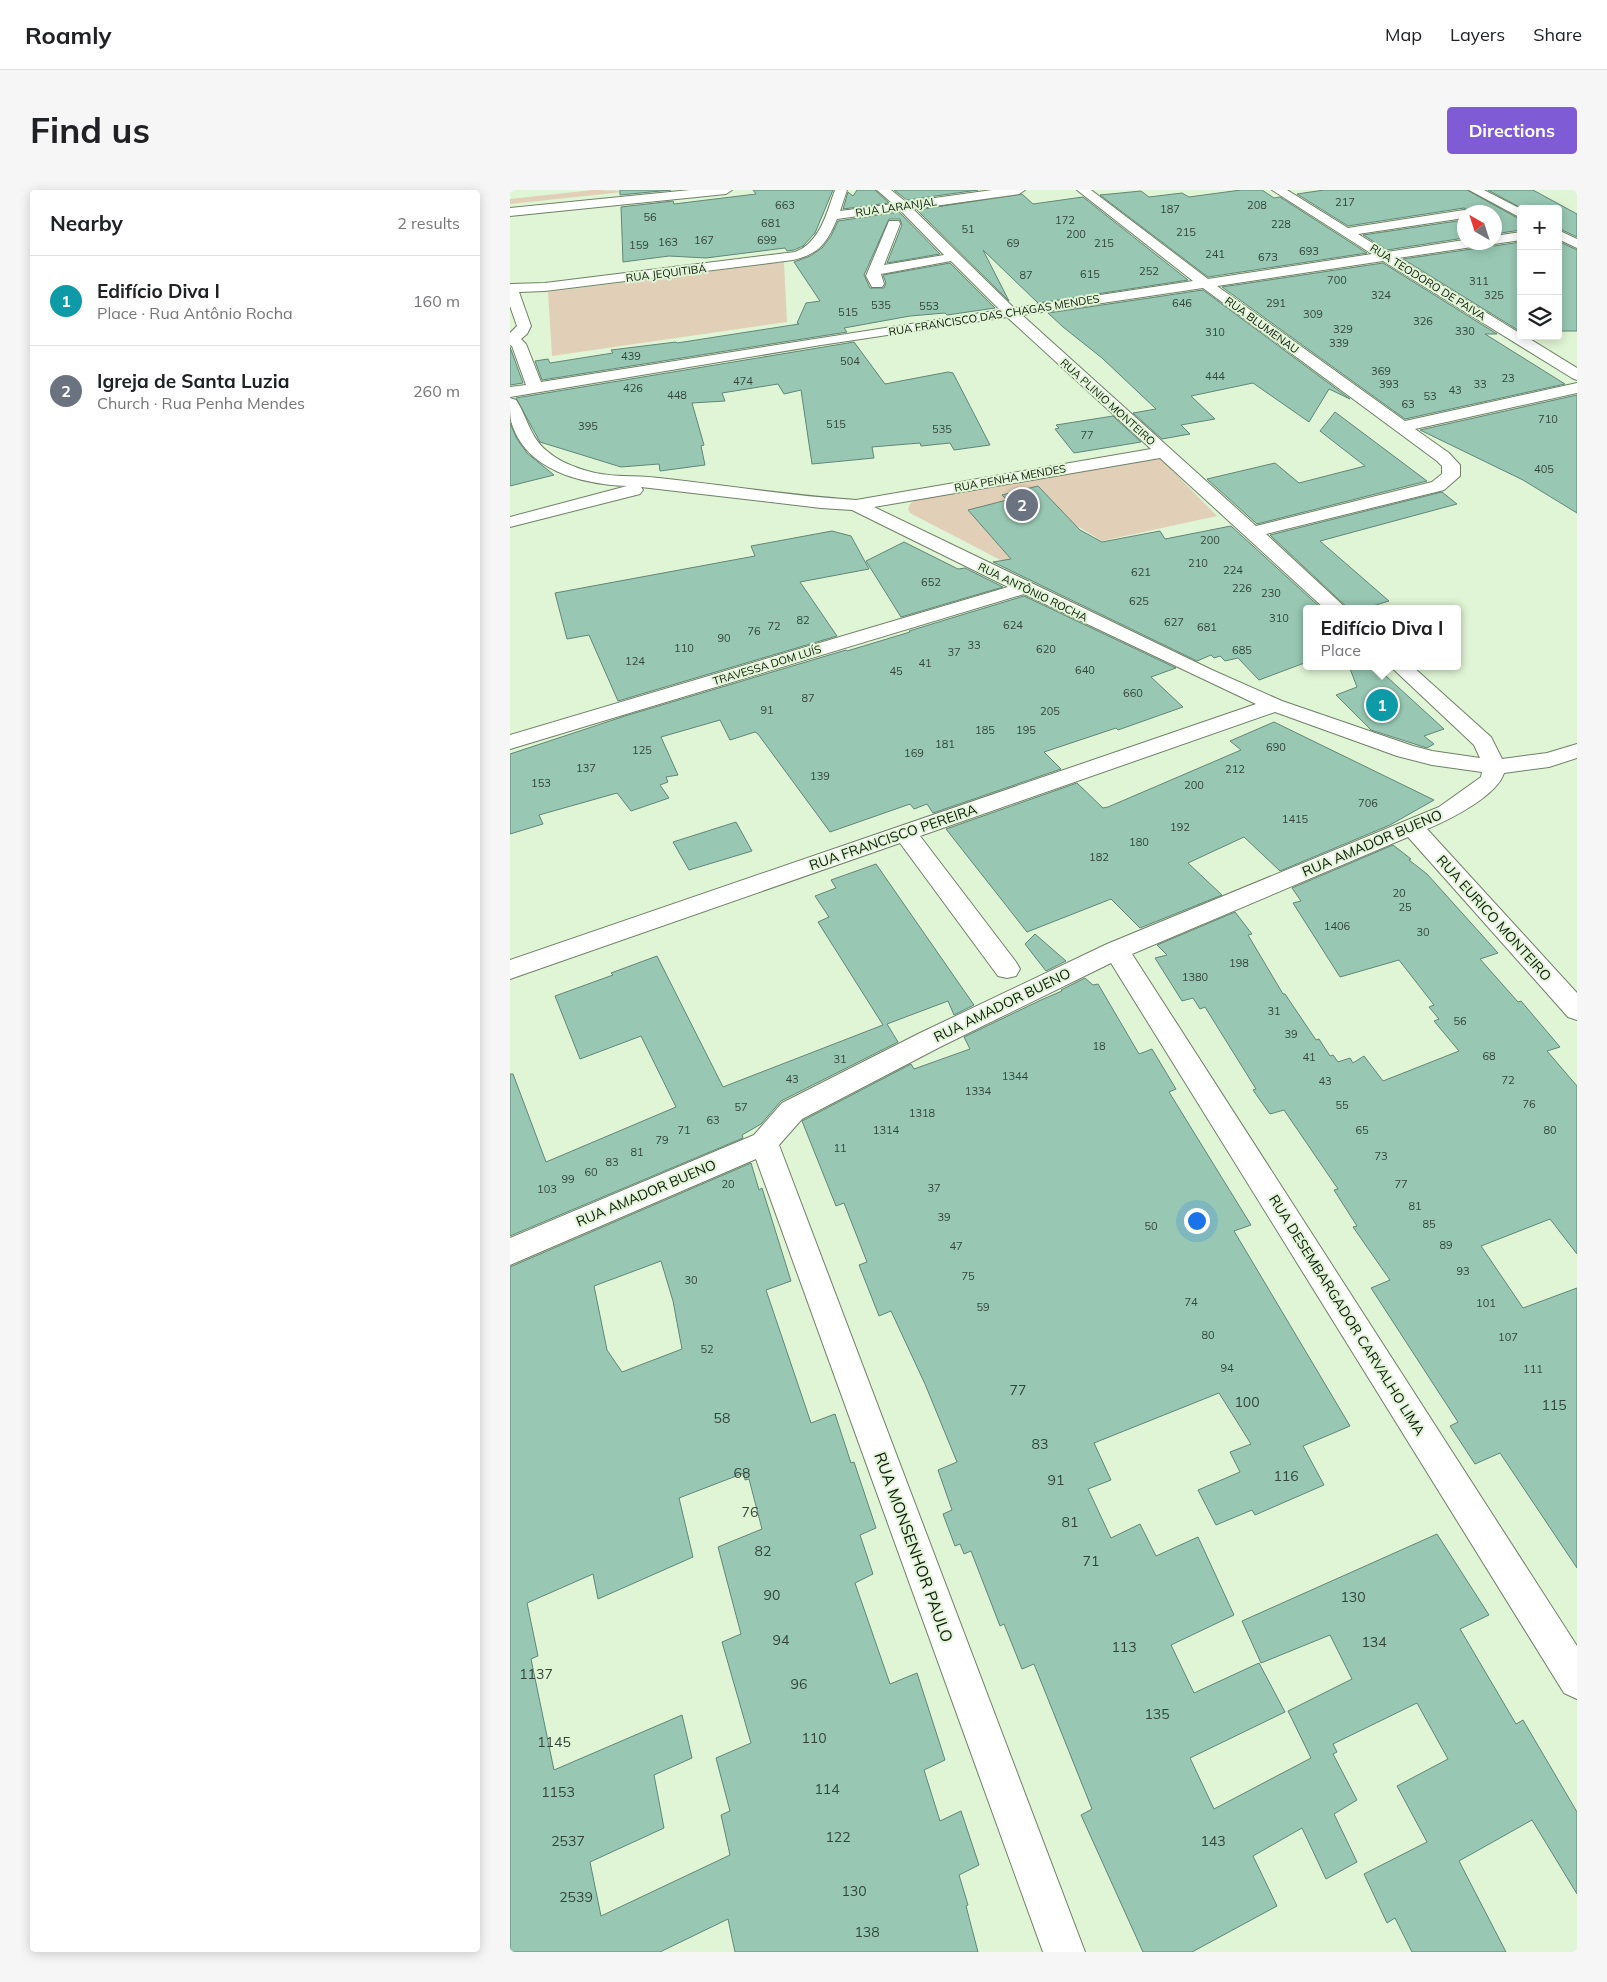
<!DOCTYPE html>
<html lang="en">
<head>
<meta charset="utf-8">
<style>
	:root { --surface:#fff; --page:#f6f6f6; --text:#202124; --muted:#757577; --line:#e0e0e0; --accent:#7f5bd5 }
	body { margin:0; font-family:Mulish,sans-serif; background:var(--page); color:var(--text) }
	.controls { position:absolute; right:15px; top:15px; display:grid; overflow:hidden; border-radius:5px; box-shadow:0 2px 12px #0003 }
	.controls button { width:45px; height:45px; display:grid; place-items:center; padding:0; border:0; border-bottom:1px solid var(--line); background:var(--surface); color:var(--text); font:25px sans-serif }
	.compass { position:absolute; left:947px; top:15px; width:45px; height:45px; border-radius:50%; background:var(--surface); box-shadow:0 2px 12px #0003; rotate:321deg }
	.you { position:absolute; left:686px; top:1030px; width:18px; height:18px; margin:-12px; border:4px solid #fff; border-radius:50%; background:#1a73e8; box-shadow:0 0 0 8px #1a73e833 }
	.badge { display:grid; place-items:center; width:32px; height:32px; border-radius:50%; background:var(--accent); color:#fff; font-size:16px; font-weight:700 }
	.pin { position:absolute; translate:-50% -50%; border:2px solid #fff; box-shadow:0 1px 5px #0006 }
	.popup { position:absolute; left:793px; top:415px; width:158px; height:65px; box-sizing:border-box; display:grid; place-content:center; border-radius:5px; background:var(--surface); filter:drop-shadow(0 1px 4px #0005); font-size:16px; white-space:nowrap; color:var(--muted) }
	.popup b { font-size:19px; color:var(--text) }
	.popup::after { content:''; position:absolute; left:50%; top:100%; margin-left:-10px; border:10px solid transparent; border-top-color:var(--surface) }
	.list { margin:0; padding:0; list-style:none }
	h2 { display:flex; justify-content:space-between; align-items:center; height:65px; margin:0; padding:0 20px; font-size:21px }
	h2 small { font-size:16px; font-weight:400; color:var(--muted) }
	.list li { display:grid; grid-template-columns:32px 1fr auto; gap:15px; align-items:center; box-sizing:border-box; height:90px; padding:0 20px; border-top:1px solid var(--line) }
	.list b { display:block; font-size:19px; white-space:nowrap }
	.list p { margin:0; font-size:16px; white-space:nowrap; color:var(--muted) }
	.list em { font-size:16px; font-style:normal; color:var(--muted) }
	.icon { flex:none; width:28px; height:28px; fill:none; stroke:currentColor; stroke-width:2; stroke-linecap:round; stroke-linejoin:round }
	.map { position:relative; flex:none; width:1067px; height:1762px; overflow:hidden; border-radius:5px }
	header { display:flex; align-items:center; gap:30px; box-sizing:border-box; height:70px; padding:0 25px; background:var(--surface); border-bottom:1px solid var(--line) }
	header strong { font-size:24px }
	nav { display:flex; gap:28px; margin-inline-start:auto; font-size:18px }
	.intro { display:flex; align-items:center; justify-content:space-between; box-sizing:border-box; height:120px; padding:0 30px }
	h1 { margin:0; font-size:35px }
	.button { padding:12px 22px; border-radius:5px; background:var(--accent); color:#fff; font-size:18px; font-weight:700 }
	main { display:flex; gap:30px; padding:0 30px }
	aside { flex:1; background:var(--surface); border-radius:5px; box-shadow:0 2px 12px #0003 }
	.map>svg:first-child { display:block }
	.green { fill:#e2cfb8 }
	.building { fill:#98c8b4; stroke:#618677; fill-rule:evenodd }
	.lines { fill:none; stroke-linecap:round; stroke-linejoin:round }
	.minor-casing { stroke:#6e8165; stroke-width:2 }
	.minor { fill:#fff; fill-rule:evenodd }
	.labels { text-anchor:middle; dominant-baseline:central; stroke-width:4; stroke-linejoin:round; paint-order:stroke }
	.number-label { font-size:11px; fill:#334538 }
	.far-street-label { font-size:11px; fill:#11190e; stroke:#e0f5d5 }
	.street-label { font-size:14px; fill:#11190e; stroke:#e0f5d5 }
	.near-number-label { font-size:14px; fill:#334538 }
	.near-street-label { font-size:16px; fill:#11190e; stroke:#e0f5d5 }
</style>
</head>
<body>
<header>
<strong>Roamly</strong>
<nav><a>Map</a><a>Layers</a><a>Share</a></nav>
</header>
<div class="intro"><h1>Find us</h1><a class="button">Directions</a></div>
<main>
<aside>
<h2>Nearby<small>2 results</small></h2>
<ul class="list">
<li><span class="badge" style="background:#0f9aa8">1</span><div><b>Edifício Diva I</b><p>Place · Rua Antônio Rocha</p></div><em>160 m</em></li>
<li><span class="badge" style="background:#6b7280">2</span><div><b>Igreja de Santa Luzia</b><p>Church · Rua Penha Mendes</p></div><em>260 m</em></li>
</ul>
</aside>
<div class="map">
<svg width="1067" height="1762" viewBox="0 0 1067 1762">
	<rect width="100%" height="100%" fill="#e0f5d5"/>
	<g class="green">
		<polygon points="83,0 122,1 0,14 0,9"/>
		<polygon points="274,72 277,132 42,166 38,102"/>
		<polygon points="649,267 707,326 592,351 569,337 500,375 400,323 398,319 400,314 408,308"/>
	</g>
	<g class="building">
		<polygon points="110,0 161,0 110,5"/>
		<polygon points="243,0 323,0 305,43 293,56 284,60 277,61 275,58 196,68 159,66 113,72 111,17 163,11 164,14 246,4"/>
		<polygon points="347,0 365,0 379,13 333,19 338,2 343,6"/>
		<polygon points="384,0 468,0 397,10"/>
		<polygon points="731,0 752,0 764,8 770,7 857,63 698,87 590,5 631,1 639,7 672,3 679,7"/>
		<polygon points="814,0 957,0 1011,30 1011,40 984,44 984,22 961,22 954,18 838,36 787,4"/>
		<polygon points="978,0 1023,0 1067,24 1067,47 1048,38 1048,19 1013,19"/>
		<polygon points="512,4 523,14 573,7 678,90 528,113 473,60 499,111 407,20"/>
		<polygon points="389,22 430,64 377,73 392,35 390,29 379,29 354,85 360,98 374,98 376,93 373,85 440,73 485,118 437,125 435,123 400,126 334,138 337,142 32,190 25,171 38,169 40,173 103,163 101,160 166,152 167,153 289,134 287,133 296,113 310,111 284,72 300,66 312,58 321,46 328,31"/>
		<polygon points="954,30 954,48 877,60 853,45"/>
		<polygon points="1048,51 1067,60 1067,141 1048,141"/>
		<polygon points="977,52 984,56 1011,52 1011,142 893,69 969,58"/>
		<polygon points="873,73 987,144 975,144 1055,194 895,229 712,97"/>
		<polygon points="693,100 840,209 819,199 799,232 743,193 681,206 705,229 671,235 680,244 652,249 623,223 646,219 592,168 553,137 538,123"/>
		<polygon points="344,152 375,194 438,182 443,183 480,255 444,260 440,253 411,256 410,253 362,257 364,268 302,274 291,200 274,204 268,194 212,203 215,211 182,213 194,255 191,256 195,275 150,281 149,274 111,277 30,252 6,208"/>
		<polygon points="0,157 13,193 0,195"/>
		<polygon points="1067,205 1067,323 1013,290 910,240"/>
		<polygon points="825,222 917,291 747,334 697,289 765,273 789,293 855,276 810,241"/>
		<polygon points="603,226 631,252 564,263 545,239 549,238 546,235"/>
		<polygon points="0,233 7,249 17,263 44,285 0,296"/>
		<polygon points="528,296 570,340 592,352 650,341 655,349 721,336 812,419 797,419 797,472 749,490 728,468 715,471 710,466 704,468 701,465 687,471 483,372 501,369 458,320 497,310 492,305"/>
		<polygon points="932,302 947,314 810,351 879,411 853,419 839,419 760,345"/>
		<polygon points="322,341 341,346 359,379 290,392 327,446 108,511 79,445 57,449 45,403 245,366 241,356"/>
		<polygon points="394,352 448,379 455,378 493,397 391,427 356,371"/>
		<polygon points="514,406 666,478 641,487 673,517 608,540 606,538 534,562 551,579 423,623 417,614 404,619 400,614 320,642 248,544 245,542 220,550 210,530 151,547 168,585 156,587 158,592 150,595 159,608 121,621 107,603 29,625 33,634 0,644 0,564 115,526 336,460 337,461 400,442 399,441"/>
		<polygon points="839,476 865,476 934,539 914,546 924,554 917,558 861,540 826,505 847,497"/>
		<polygon points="764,532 924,610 880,635 770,681 734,647 678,673 712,705 630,738 601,709 517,742 436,639 567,593 593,618 598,617 731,560 720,551"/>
		<polygon points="226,632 242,661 179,680 163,652"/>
		<polygon points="883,655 901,669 899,670 917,684 988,763 970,769 1008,812 1011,811 1050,857 1037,861 1067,896 1067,1064 1040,1029 971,1056 1013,1118 1067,1098 1067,1378 990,1263 965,1274 940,1236 948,1232 861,1098 880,1090 843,1037 847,1036 824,1000 828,999 774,920 760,924 743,900 746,899 695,817 690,819 683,808 672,811 645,768 657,765 647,755 725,722 742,744 738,745 773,804 775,804 806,850 809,849 820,866 823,865 828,872 840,868 843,873 854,866 873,891 949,861 924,831 929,829 919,817 924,815 889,770 830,787 783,713 791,711 782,698"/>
		<polygon points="366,674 464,815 444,825 438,811 377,834 388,852 271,911 251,934 232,945 233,948 0,1046 0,884 3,884 36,972 166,917 131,846 70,869 45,806 103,785 101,783 147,766 213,897 373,835 308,732 319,727 305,706 326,698 321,690"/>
		<polygon points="525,744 556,771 536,781 515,754"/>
		<polygon points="575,788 583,795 588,794 629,864 642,859 666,899 659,902 741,1035 724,1041 840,1236 793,1256 814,1295 745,1325 742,1320 706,1335 688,1300 730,1282 720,1262 741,1254 709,1203 584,1253 601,1290 578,1299 601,1348 630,1334 646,1366 688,1347 724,1425 661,1455 684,1503 749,1473 775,1522 680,1568 704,1619 801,1568 778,1521 842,1489 820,1445 751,1473 732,1431 927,1344 979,1425 950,1439 1006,1534 1013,1530 1067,1622 1067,1704 1022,1630 949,1671 996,1762 902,1762 885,1728 877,1733 854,1684 917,1652 887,1596 938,1569 907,1513 823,1554 827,1562 823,1564 847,1610 824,1624 847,1672 816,1689 792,1638 743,1666 767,1716 682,1762 633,1762 571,1625 582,1619 524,1474 512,1479 494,1434 490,1436 461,1361 454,1364 450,1354 445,1356 433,1324 442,1320 428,1280 447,1272 415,1194 381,1121 369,1126 349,1075 357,1072 334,1013 326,1016 292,931 401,874 404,879 460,859 454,847 531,810 552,801 551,800"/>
		<path d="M241,973L249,1000L252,998L281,1091L256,1100L301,1233L325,1224L341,1273L344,1272L366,1338L350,1345L363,1384L345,1393L380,1494L407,1483L435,1570L414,1580L430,1631L451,1621L469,1675L449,1685L458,1715L456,1716L468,1762H225L218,1729L150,1762H0V1077ZM151,1071L163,1111L172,1159L112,1182L97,1160L84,1096ZM234,1283L235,1290L239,1289L252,1339L208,1357L231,1444L212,1452L241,1553L206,1568L220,1621L211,1625L220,1665L91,1726L80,1672L154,1638L144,1585L182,1568L172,1525L44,1580L21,1469L28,1466L17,1413L83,1384L88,1409L183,1367L169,1308Z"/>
	</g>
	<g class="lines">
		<defs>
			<g id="minor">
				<polygon points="180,0 222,0 216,4 0,26 0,18"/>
				<path d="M325,0H337L330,21L383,14L367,0H381L396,12L482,0H515L509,4L403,19L504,118L683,91L567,0H581L698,89L862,64L762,0H777L838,38L954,20L959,22H954V28L848,44L877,62L954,50V52H975L969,56L888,68L1011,144V146H1015L1067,178V190L1062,188L873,71L707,96L895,231L1067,193V203L905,239L939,263L950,275V286L934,300L756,344L837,419H815L650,268L364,317L702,480L772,511L903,556L922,561L970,568L964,555L880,476H902L981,547L992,569L1037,563L1067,554V568L1039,577L994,583C987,606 939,630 917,639L1067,803V830L1058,827L898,647L622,764L1067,1456V1509L1054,1503L601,773L430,857L292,929L269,955L575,1762H533L246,969L0,1075V1048L244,945L272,913L410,843L597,754L929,617L971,587L972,582L922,575L887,566L765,522L410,646L506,772L510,779L506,786L497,788L488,786L390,653L0,789V770L746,514L514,404L0,559V545L498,397L342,320L311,318L131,297L133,300L130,304L0,337V327L117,296C72,294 15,281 1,231C0,225 0,215 0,208L6,210C17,226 20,248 37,261C47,270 61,276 74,280C98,288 124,285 149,288C215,295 280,306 346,310L641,259L497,127L311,155L0,207V197L16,195L2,156L0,155V143L7,136L0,116V94L35,93L285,62C310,53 317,22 325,0ZM390,20L434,65L374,75L390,34L389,31H379L356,86L362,97H372L374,94L371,84L441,71L490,120L31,192L16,154L11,149L17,144L21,136L9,102L35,101L283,70C309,64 317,53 327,29ZM693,98L927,271L932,276V284L922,292L746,336L512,125Z"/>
				<polygon points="959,0 974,0 1011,19 1011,28"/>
				<polygon points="1048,40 1067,49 1067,58 1048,49"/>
				<polygon points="1011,42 1011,50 984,54 979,52 984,52 984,46"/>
			</g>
		</defs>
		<use href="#minor" class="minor-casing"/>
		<use href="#minor" class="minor"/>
	</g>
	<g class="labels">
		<g class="number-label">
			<text x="835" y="12">217</text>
			<text x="275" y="15">663</text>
			<text x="747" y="15">208</text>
			<text x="660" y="19">187</text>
			<text x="140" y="27">56</text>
			<text x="555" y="30">172</text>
			<text x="261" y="33">681</text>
			<text x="771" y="34">228</text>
			<text x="458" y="39">51</text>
			<text x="676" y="42">215</text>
			<text x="566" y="44">200</text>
			<text x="194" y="50">167</text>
			<text x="257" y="50">699</text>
			<text x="158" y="52">163</text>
			<text x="503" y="53">69</text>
			<text x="594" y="53">215</text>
			<text x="129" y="55">159</text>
			<text x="799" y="61">693</text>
			<text x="705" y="64">241</text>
			<text x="758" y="67">673</text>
			<text x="639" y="81">252</text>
			<text x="580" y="84">615</text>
			<text x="516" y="85">87</text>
			<text x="827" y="90">700</text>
			<text x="969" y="91">311</text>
			<text x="871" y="105">324</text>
			<text x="984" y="105">325</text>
			<text x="672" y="113">646</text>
			<text x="766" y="113">291</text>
			<text x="371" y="115">535</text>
			<text x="419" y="116">553</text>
			<text x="338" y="122">515</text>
			<text x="803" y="124">309</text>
			<text x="913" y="131">326</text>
			<text x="833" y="139">329</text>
			<text x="955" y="141">330</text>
			<text x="705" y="142">310</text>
			<text x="829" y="153">339</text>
			<text x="121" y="166">439</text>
			<text x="340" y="171">504</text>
			<text x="871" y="181">369</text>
			<text x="705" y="186">444</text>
			<text x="998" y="188">23</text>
			<text x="233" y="191">474</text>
			<text x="879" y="194">393</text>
			<text x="970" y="194">33</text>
			<text x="123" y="198">426</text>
			<text x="945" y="200">43</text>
			<text x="167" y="205">448</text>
			<text x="920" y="206">53</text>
			<text x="898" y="214">63</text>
			<text x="1038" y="229">710</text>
			<text x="326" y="234">515</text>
			<text x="78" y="236">395</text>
			<text x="432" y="239">535</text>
			<text x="577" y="245">77</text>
			<text x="1034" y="279">405</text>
			<text x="700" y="350">200</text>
			<text x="688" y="373">210</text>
			<text x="723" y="380">224</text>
			<text x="631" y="382">621</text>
			<text x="421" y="392">652</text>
			<text x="732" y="398">226</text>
			<text x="761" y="403">230</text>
			<text x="629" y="411">625</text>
			<text x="769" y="428">310</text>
			<text x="293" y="430">82</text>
			<text x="664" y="432">627</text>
			<text x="503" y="435">624</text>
			<text x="264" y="436">72</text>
			<text x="697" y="437">681</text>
			<text x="244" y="441">76</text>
			<text x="214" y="448">90</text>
			<text x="464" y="455">33</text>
			<text x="174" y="458">110</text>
			<text x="536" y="459">620</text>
			<text x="732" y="460">685</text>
			<text x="444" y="462">37</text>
			<text x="125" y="471">124</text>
			<text x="415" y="473">41</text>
			<text x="575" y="480">640</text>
			<text x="386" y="481">45</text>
			<text x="623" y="503">660</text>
			<text x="298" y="508">87</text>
			<text x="257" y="520">91</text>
			<text x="540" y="521">205</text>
			<text x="475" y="540">185</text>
			<text x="516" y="540">195</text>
			<text x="435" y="554">181</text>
			<text x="766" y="557">690</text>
			<text x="132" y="560">125</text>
			<text x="404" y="563">169</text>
			<text x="76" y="578">137</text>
			<text x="725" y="579">212</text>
			<text x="310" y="586">139</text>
			<text x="31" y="593">153</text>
			<text x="684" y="595">200</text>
			<text x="858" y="613">706</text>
			<text x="785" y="629">1415</text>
			<text x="670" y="637">192</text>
			<text x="629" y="652">180</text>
			<text x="589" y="667">182</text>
			<text x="889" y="703">20</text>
			<text x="895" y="717">25</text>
			<text x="827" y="736">1406</text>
			<text x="913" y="742">30</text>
			<text x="729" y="773">198</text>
			<text x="685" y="787">1380</text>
			<text x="764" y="821">31</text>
			<text x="950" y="831">56</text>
			<text x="781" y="844">39</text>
			<text x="589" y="856">18</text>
			<text x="979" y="866">68</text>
			<text x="799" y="867">41</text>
			<text x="330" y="869">31</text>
			<text x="505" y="886">1344</text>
			<text x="282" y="889">43</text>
			<text x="998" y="890">72</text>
			<text x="815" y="891">43</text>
			<text x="468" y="901">1334</text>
			<text x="1019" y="914">76</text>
			<text x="832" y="915">55</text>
			<text x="231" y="917">57</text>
			<text x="412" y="923">1318</text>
			<text x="203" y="930">63</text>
			<text x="174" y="940">71</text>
			<text x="376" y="940">1314</text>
			<text x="852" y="940">65</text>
			<text x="1040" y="940">80</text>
			<text x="152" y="950">79</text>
			<text x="330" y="958">11</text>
			<text x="127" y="962">81</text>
			<text x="871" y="966">73</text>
			<text x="102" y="972">83</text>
			<text x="81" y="982">60</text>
			<text x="58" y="989">99</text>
			<text x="218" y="994">20</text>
			<text x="891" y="994">77</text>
			<text x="424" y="998">37</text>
			<text x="37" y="999">103</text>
			<text x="905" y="1016">81</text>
			<text x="434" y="1027">39</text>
			<text x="919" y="1034">85</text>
			<text x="641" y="1036">50</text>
			<text x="936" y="1055">89</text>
			<text x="446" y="1056">47</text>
			<text x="953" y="1081">93</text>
			<text x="458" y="1086">75</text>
			<text x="181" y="1090">30</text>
			<text x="681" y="1112">74</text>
			<text x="976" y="1113">101</text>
			<text x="473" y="1117">59</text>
			<text x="698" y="1145">80</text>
			<text x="998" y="1147">107</text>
			<text x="197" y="1159">52</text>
			<text x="717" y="1178">94</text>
			<text x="1023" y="1179">111</text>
		</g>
		<g class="far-street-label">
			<text transform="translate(386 17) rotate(-8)">RUA LARANJAL</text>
			<text transform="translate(156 83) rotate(-7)">RUA JEQUITIBÁ</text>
			<text transform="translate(918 92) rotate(32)">RUA TEODORO DE PAIVA</text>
			<text transform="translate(484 125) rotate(-9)">RUA FRANCISCO DAS CHAGAS MENDES</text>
			<text transform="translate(752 135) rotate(36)">RUA BLUMENAU</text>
			<text transform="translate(598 212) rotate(42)">RUA PLINIO MONTEIRO</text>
			<text transform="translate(500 288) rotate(-10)">RUA PENHA MENDES</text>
			<text transform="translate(523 402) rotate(26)">RUA ANTÔNIO ROCHA</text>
			<text transform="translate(257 475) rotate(-17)">TRAVESSA DOM LUÍS</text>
		</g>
		<g class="street-label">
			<text transform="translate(383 647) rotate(-19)">RUA FRANCISCO PEREIRA</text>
			<text transform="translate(862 653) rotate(-23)">RUA AMADOR BUENO</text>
			<text transform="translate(984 728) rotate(48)">RUA EURICO MONTEIRO</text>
			<text transform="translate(492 815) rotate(-26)">RUA AMADOR BUENO</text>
			<text transform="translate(136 1003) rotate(-23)">RUA AMADOR BUENO</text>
			<text transform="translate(837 1125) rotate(58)">RUA DESEMBARGADOR CARVALHO LIMA</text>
		</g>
		<g class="near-number-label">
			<text x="508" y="1200">77</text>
			<text x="737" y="1212">100</text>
			<text x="1044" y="1215">115</text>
			<text x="212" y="1228">58</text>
			<text x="530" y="1254">83</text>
			<text x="232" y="1283">68</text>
			<text x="776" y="1286">116</text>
			<text x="546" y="1290">91</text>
			<text x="240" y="1322">76</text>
			<text x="560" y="1332">81</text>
			<text x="253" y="1361">82</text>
			<text x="581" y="1371">71</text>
			<text x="262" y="1405">90</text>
			<text x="843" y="1407">130</text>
			<text x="271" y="1450">94</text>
			<text x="864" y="1452">134</text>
			<text x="614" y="1457">113</text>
			<text x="26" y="1484">1137</text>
			<text x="289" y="1494">96</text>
			<text x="647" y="1524">135</text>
			<text x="304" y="1548">110</text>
			<text x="44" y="1552">1145</text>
			<text x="317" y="1599">114</text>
			<text x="48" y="1602">1153</text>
			<text x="328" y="1647">122</text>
			<text x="58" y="1651">2537</text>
			<text x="703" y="1651">143</text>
			<text x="344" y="1701">130</text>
			<text x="66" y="1707">2539</text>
			<text x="357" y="1742">138</text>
		</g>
		<g class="near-street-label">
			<text transform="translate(404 1357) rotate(70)">RUA MONSENHOR PAULO</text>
		</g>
	</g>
</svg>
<div class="controls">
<button>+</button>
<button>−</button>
<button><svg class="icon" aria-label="layers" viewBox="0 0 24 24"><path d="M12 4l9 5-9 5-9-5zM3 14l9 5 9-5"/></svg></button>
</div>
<svg class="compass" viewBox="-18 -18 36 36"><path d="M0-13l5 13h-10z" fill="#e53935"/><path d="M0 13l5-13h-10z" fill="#757577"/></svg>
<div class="you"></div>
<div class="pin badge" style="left:872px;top:515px;background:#0f9aa8">1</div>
<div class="popup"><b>Edifício Diva I</b>Place</div>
<div class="pin badge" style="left:512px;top:315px;background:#6b7280">2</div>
</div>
</main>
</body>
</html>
